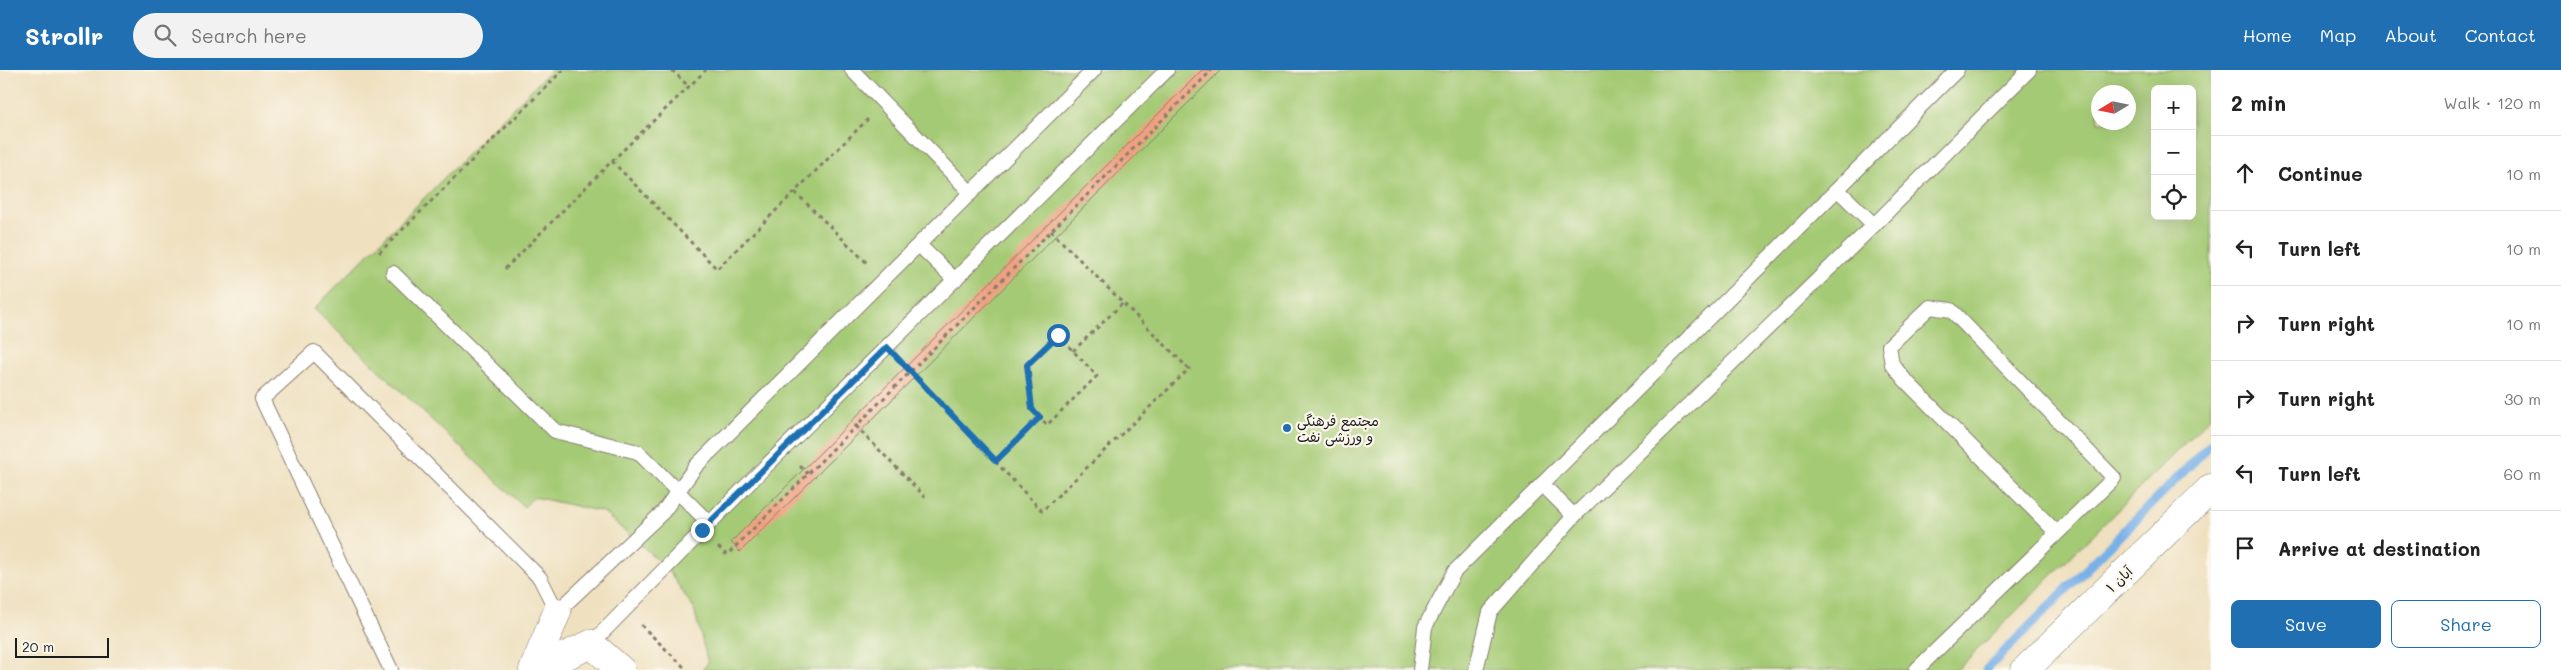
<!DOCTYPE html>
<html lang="en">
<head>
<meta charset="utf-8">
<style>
	:root { --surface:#fff; --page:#f2f2f2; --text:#222; --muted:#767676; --line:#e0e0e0; --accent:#1f6fb2 }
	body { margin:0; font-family:Mali,"Playpen Sans Arabic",sans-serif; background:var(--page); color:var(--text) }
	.controls { position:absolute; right:15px; top:15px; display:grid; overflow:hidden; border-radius:8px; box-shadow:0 5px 20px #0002 }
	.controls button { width:45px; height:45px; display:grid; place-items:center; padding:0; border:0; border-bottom:1px solid var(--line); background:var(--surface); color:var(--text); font:25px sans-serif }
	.compass { position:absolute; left:2091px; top:15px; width:45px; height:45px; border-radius:50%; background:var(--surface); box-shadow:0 5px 20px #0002; rotate:260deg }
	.scale { position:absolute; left:15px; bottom:12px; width:94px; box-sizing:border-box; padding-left:5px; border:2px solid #1c1c1c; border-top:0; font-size:14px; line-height:18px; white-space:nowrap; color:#1c1c1c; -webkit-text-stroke:4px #fbf7ec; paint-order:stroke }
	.stop { position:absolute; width:15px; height:15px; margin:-11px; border:4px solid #1f6fb2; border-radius:50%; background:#fff }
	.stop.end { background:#1f6fb2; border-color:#fff; box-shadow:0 1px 5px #0008 }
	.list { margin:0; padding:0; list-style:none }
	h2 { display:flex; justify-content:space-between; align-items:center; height:65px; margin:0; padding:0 20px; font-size:21px }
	h2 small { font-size:16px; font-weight:400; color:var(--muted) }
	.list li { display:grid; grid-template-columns:32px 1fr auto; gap:15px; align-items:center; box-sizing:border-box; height:75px; padding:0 20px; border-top:1px solid var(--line) }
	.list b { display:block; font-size:19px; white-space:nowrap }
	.list em { font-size:16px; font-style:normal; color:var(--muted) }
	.actions { display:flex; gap:10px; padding:15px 20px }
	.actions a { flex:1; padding:11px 0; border:1px solid var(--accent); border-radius:8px; text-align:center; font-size:18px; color:var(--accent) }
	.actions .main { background:var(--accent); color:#fff }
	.icon { flex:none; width:28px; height:28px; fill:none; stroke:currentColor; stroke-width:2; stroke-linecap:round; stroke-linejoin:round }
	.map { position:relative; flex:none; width:2211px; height:600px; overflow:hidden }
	header { display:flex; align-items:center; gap:30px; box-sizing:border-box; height:70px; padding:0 25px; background:var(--accent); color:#fff }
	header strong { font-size:24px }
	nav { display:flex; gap:28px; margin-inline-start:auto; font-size:18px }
	.search { width:350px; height:45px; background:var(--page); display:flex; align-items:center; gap:12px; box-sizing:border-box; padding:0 18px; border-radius:28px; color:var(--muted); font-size:19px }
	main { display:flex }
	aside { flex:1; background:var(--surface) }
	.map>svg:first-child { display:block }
	.green { fill:#a5ca74; stroke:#607348; fill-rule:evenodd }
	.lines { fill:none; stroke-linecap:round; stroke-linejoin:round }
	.stream { stroke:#79b0e8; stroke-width:9 }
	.building { fill:#efa07f }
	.lane-casing { stroke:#867e6e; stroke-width:16 }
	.street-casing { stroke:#867e6e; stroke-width:29 }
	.secondary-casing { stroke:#867e6e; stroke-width:29 }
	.path { stroke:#867e6e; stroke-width:3; stroke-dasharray:4 4; stroke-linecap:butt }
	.lane { stroke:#fff; stroke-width:14 }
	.street { stroke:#fff; stroke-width:28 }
	.secondary { stroke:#fff; stroke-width:28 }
	.route { stroke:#1f6fb2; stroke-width:6 }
	.poi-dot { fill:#1f6fb2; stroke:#fbf7ec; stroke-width:2 }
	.labels { text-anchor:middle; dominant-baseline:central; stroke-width:4.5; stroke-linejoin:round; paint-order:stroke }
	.poi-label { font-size:14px; fill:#1c1c1c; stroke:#fbf7ec; text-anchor:start }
	.street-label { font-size:14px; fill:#1c1c1c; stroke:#fbf7ec }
</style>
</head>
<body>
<header>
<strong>Strollr</strong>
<div class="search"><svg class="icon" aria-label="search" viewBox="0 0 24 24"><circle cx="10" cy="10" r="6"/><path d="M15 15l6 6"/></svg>Search here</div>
<nav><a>Home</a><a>Map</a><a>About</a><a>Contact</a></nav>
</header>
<main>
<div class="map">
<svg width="2211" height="600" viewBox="0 0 2211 600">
	<rect width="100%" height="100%" fill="#fbf7ec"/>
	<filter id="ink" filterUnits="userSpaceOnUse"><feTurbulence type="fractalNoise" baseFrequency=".02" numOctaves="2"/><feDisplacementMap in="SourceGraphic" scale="10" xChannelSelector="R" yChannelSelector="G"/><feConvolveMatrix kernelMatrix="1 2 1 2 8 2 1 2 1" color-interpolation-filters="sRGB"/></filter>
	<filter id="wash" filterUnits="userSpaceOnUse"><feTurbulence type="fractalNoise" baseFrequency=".0096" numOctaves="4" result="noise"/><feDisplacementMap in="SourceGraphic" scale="20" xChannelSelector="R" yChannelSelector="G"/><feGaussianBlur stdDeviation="1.12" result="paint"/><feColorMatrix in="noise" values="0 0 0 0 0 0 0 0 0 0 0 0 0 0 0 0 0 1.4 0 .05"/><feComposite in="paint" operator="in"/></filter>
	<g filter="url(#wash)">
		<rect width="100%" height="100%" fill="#efe0bf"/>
		<path class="green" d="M551,0H2211V347L1957,600H702L708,593L694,539L666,497L603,442L534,427L524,437L314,239ZM2155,19H2192V146H2155ZM2098,22H2128V52H2098Z"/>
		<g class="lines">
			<polyline class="stream" points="1986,600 2211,374"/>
		</g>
		<g id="blocks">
			<polygon class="building" points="1202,0 1221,0 740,482 731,472"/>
		</g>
	</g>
	<g filter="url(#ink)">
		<use href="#blocks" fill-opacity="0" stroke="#867e6e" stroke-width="1"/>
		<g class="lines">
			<defs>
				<g id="lane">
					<polyline points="852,0 971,123"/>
					<polyline points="1838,120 1874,155"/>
					<polyline points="919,175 955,210"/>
					<polyline points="393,203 555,361 638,382 709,453"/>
					<polyline points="1542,414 1574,446"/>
					<polyline points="591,574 758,404 1167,0"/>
					<polyline points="391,600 262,329 314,282 540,508 557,542 663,442 696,396 1094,0"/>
					<polyline points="1420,600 1425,557 1454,502 1957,0"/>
					<polyline points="1476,600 1490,542 1574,446 1874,155 2029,0"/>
					<polyline points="1916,600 2114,408 1951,240 1930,237 1889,276 1892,294 1904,309 2057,463"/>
				</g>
				<g id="street">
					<polyline points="533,600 557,542"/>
					<polyline points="535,600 591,574 621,600"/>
				</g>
				<polyline id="secondary" points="2025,600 2211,418"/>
			</defs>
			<use href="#lane" class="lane-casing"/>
			<use href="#street" class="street-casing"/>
			<use href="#secondary" class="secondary-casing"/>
			<g class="path">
				<polyline points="672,0 689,17"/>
				<polyline points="612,91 706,0"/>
				<polyline points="795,122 867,193"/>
				<polyline points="379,183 563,0"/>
				<polyline points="505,199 612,91 717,199 868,49"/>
				<polygon points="1058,265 1097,306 1047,355 1032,339 1027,295"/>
				<polyline points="1073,281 1123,233"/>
				<polyline points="902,293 1042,441 1189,299 1051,161"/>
				<polyline points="856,356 925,427"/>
				<polyline points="996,391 1040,347"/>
				<polyline points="800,396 808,404"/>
				<polyline points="718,477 727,485 1212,0"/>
				<polyline points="641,555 687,600"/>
			</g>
			<use href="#lane" class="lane"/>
			<use href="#street" class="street"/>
			<use href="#secondary" class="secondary"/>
		</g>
	</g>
	<g class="lines" filter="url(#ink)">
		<polyline class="route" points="702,460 887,277 996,391 1040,347 1032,339 1027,295 1058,265"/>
	</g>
	<circle class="poi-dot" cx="1287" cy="358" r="5"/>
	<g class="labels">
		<g class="poi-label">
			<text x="1297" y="350">مجتمع فرهنگى<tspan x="1297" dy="16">و ورزشى نفت</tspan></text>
		</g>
		<g class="street-label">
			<text transform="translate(2119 509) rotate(-44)">آبان ۱</text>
		</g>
	</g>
</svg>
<div class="controls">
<button>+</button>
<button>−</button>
<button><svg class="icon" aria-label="locate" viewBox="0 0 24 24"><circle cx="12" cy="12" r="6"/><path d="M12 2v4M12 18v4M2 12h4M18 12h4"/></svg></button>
</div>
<svg class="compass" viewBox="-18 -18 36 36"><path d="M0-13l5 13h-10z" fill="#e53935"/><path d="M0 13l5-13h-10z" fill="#767676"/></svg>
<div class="scale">20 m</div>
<div class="stop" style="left:1058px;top:265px"></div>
<div class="stop end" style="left:702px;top:460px"></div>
</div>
<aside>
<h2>2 min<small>Walk · 120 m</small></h2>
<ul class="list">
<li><svg class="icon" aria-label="ahead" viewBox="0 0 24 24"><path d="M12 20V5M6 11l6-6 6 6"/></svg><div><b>Continue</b></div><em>10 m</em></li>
<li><svg class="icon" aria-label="left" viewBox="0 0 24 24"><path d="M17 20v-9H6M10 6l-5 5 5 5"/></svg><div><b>Turn left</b></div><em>10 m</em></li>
<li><svg class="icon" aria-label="right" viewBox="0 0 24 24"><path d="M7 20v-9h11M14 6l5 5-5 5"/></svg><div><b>Turn right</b></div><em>10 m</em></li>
<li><svg class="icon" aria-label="right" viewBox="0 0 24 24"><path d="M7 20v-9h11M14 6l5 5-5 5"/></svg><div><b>Turn right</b></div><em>30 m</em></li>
<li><svg class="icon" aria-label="left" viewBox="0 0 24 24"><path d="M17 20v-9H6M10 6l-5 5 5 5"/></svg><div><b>Turn left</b></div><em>60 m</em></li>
<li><svg class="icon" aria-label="arrive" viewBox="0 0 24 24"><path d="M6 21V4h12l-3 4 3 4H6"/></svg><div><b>Arrive at destination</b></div></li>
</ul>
<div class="actions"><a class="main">Save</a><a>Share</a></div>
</aside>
</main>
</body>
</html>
